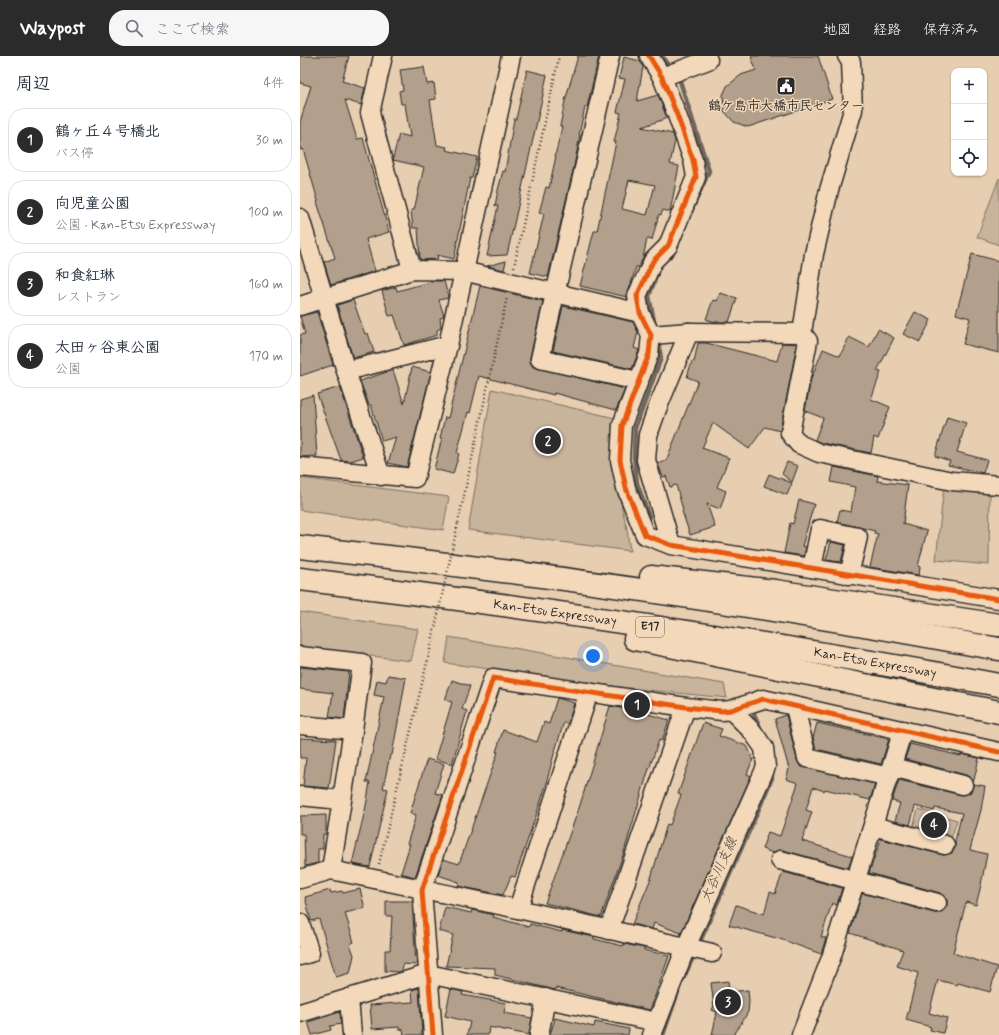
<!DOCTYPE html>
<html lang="ja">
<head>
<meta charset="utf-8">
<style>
	:root { --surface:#fff; --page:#f6f6f7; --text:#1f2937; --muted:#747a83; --line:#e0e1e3; --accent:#2b2b2b }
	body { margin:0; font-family:Mynerve,"Klee One",sans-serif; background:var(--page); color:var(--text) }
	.controls { position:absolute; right:12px; top:12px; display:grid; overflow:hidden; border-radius:8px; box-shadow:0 1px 3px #0004 }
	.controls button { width:36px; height:36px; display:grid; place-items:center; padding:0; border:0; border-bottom:1px solid var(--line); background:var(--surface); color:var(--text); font:20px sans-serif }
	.you { position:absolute; left:293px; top:600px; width:14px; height:14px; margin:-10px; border:3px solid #fff; border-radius:50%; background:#1a73e8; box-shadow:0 0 0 6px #1a73e833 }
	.badge { display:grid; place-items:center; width:26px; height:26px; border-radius:50%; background:var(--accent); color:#fff; font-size:13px; font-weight:700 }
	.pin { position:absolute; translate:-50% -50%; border:2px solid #fff; box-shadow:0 1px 4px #0006 }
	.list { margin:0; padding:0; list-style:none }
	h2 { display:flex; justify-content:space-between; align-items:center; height:52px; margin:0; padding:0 16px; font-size:17px }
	h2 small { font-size:13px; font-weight:400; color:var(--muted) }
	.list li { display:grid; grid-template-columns:26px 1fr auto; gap:12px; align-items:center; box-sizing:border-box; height:64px; margin:0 8px 8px; padding:0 8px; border:1px solid var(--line); border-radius:16px }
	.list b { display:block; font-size:15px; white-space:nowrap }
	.list p { margin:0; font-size:13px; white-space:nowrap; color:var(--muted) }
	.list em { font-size:13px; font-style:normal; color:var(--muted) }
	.icon { flex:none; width:22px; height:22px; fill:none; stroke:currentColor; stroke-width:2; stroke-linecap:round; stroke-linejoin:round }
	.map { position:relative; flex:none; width:699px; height:979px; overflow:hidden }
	header { display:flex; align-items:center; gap:24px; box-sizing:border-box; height:56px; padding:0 20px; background:var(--accent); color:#fff }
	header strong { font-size:19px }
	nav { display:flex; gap:22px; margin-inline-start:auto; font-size:14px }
	.search { width:280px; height:36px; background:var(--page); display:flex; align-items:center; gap:10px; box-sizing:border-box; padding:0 14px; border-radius:16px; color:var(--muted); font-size:15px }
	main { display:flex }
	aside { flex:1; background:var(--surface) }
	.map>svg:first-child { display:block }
	.green { fill:#c8b39b; stroke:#7a6f63 }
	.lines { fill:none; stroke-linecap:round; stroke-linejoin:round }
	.stream { stroke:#6f665c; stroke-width:4.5 }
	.building { fill:#b2a08c; stroke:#2b2b2b; fill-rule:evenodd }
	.minor-casing { stroke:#2b2b2b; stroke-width:21 }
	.highway-casing { stroke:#2b2b2b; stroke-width:25 }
	.path { stroke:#2b2b2b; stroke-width:2.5; stroke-dasharray:1 3; stroke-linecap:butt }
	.minor { stroke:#f3d8ba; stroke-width:18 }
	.highway { stroke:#f3d8ba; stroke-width:22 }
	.path-bridge { stroke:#2b2b2b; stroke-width:2.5; stroke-dasharray:1 3; stroke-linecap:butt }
	.cycleway-casing { stroke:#f3d8ba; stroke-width:8 }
	.cycleway { stroke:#e8590c; stroke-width:5 }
	.labels { text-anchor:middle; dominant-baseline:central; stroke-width:3; stroke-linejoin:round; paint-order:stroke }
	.shield { fill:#f3d8ba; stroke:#675f56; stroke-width:1 }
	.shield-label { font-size:12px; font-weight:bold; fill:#2b2b2b }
	.poi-label { font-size:13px; font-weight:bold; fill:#2b2b2b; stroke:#f3d8ba }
	.street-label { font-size:13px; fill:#2b2b2b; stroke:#f3d8ba }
	.water-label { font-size:14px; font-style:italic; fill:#4d4843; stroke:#f3d8ba }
</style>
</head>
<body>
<header>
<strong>Waypost</strong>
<div class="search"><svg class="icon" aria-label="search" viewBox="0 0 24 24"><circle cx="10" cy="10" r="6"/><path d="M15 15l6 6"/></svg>ここで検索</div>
<nav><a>地図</a><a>経路</a><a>保存済み</a></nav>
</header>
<main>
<aside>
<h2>周辺<small>4件</small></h2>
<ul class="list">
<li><span class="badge">1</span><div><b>鶴ヶ丘４号橋北</b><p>バス停</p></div><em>30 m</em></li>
<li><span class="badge">2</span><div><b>向児童公園</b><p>公園 · Kan-Etsu Expressway</p></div><em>100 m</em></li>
<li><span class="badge">3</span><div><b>和食紅琳</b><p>レストラン</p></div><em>160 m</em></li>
<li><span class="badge">4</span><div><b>太田ヶ谷東公園</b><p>公園</p></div><em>170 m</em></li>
</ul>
</aside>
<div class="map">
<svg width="699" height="979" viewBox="0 0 699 979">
	<rect width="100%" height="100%" fill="#e7ceb1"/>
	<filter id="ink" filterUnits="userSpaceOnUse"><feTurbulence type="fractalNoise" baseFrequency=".025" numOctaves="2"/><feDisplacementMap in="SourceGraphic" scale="8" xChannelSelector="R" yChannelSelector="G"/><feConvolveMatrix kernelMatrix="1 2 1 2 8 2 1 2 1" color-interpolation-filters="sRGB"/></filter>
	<g filter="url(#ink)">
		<g class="green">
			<polygon points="699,122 699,189 677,181"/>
			<polygon points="192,333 315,362 312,409 327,473 330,495 168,474"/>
			<polygon points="0,422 149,441 143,474 0,454"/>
			<polygon points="644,429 690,432 689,509 636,504"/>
			<polygon points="0,556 118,573 111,605 0,591"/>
			<polygon points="149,581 424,628 427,642 327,632 145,607"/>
			<polygon points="618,753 657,764 650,786 612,775"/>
		</g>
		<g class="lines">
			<g class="stream">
				<polyline points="362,0 372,13"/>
				<polyline points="376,19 380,25 409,115 390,158"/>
				<polyline points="355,270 349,240 357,218"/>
				<polyline points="349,461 337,427 334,401 335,372 361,302 358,285"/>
				<polyline points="454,658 461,674"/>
				<polyline points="398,890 461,748 472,722 472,715"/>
				<polyline points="383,923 395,897"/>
				<polyline points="363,979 378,936"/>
			</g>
		</g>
		<g class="building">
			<polygon points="0,0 49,0 42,25 65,32 61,49 45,44 57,83 63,82 89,176 66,183 75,215 31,229 24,206 35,202 17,146 18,145 3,93 0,94 0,66 11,30 0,27"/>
			<polygon points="278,0 299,0 287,51 285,51 279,79 280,79 274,110 248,221 230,217 244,158 239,157 246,131 249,132 256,100 255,100 262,71 260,70 265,45"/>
			<polygon points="451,0 518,0 532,43 448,71 434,66 424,55 423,39 427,30 441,19 456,14"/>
			<path d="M324,1L340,5L343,11L337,45L358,39L367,62L342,71L373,78L375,85L370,108L379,110L370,156L363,154L361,159L359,158L352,184L347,183L343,202L339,211H336L327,241L280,230L294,175H297L316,86H314L321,57L317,56L325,23L319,22ZM329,124L355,129L347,159L322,153Z"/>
			<polygon points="124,11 127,28 134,27 136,43 130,44 137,89 147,91 146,94 177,101 172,122 170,122 154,203 137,199 138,203 120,204 118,172 113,172 111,154 114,154 124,111 93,104 93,102 99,78 110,81 105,48 101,48 99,35 103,34 100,14"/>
			<polygon points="227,14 247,19 242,43 207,199 187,200 198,150 195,150 198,134 203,115 205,116 214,63 216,63"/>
			<polygon points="672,198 699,205 699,297 663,288 670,262 656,258"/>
			<polygon points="206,205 204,214 187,210"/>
			<polygon points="134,225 144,225 148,240 148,242 139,244 144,260 140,262 141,272 137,274 137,279 104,289 94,259 89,260 82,235 96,231 97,235"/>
			<polygon points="180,230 243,245 230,301 230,306 233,311 325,333 316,354 254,337 254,339 179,320 170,357 168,356 157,397 159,398 153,418 134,413 142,382 140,382 145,361 148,362"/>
			<polygon points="420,237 437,242 429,266 415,266 406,263 413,244 417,245"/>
			<polygon points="53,244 65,278 68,277 74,296 53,302 37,249"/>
			<polygon points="263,250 333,266 338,276 334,292 339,294 332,313 253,295"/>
			<polygon points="17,256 33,309 0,320 0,279 5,278 0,260"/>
			<polygon points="615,256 631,264 620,286 603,278"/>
			<polygon points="578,273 594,282 577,315 581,316 571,343 590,351 578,383 574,381 571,397 522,387 515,384 523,362 505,355 511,323 523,293 540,300 549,281 569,291"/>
			<polygon points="398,287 406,287 477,305 482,287 497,288 480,375 465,371 449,393 413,367 402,392 429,402 417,431 426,435 420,453 407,448 415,471 390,479 382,455 383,454 376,429 370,431 366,420 363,421 358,408 366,405 398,325 387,321 392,305 394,306"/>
			<polygon points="112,311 131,316 107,411 88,407 96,381 82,385 71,349 69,349 60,325 93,314 104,348"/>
			<polygon points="40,331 63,401 51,405 41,404 17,338"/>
			<polygon points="13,339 17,400 0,401 0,343"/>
			<polygon points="647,361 666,367 657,396 687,404 683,417 648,409 650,405 635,400"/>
			<polygon points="487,406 498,410 492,426 482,418"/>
			<polygon points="534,411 578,420 577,425 608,429 603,468 627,475 618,510 620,511 619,519 570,511 578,478 574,477 575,475 537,466 540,454 551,456 555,431 531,426"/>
			<polygon points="469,418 492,427 487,439 464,430"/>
			<polygon points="499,444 514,448 502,490 506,491 504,500 484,497 490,467 493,468"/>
			<polygon points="531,486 545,489 541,506 526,504"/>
			<polygon points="0,611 49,616 44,663 29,661 33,637 0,633"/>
			<polygon points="88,619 106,622 92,699 90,699 83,732 88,733 70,811 52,808 66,750 70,726 66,726 84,641 74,639 77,624 86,626"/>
			<polygon points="152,624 170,630 162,653 167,655 152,708 135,703 152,646 145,644"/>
			<polygon points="257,642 274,647 268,668 264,666 254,698 247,724 248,724 215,821 211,820 203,839 158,830 159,826 138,819 143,803 159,808 198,696 196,696 203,674 237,686 244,666 249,668"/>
			<polygon points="310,650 341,656 369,664 362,685 359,684 347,719 324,796 301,861 245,847 280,749"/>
			<polygon points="486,659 497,704 500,710 575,728 570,744 525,733 524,735 513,731 506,754 512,756 502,785 552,800 548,812 483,794 473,797 462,793 468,776 480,780 498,727 486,723 489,713 475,663"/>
			<polygon points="403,667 422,673 419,680 447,690 453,703 447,718 451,720 381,877 354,867 352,873 332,868 351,822 367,768 370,769 381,739 378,738"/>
			<polygon points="517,667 589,683 581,708 516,693 513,682"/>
			<polygon points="0,682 36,684 29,732 3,730 6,702 0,702"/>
			<polygon points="610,688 661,700 661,698 679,702 673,728 685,730 681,754 670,794 687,798 681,829 676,849 666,846 653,897 697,911 690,936 658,927 657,929 638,924 629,957 647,962 643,977 630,974 631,971 606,964 618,917 597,910 603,894 550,877 562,837 634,857 640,857 647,850 647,844 640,837 569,817 581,783 643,799 652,797 655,792 655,785 662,757 635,752 634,755 615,750 610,769 595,765 600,747 592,745 599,724 661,739 670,737 673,731 671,722 666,719 605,703"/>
			<polygon points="127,703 144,708 135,737 143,739 115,821 101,817 110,788 107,788 116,759 110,757"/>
			<polygon points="26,759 26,778 23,778 23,793 18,793 18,807 5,810 4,778 0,778 0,760"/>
			<polygon points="483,816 542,832 537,849 532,847 521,881 526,882 521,898 483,884 429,869 436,849 464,858 470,836 475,838"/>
			<polygon points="60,833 65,852 45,857 54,886 50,888 54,899 50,917 36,921 19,863 11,865 5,841 30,834 31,837 42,835 43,837"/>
			<polygon points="86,845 112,845 116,909 103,908 102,915 99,916 85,915 85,894 90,894 92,860 86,860"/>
			<polygon points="145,851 171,857 172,854 194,859 193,861 229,871 230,868 262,876 262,874 294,881 294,883 323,890 324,888 344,892 344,894 369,900 350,954 256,932 255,934 195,919 195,912 146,910 153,879 139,875"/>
			<polygon points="428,925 429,936 448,934 449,945 448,956 434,979 412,979 417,956 412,954 414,950 411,927"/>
			<polygon points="119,932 122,979 104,979 103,973 99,974 99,971 72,973 70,949 113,946 112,934"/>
			<polygon points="151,933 163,936 162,939 206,947 204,957 232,962 229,979 189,971 188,979 167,979 170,966 145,960"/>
			<polygon points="40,956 41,968 30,970 31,974 12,979 8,966"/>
			<polygon points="255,962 294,971 295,966 329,973 328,979 250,979"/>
		</g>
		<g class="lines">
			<defs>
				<g id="minor">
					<polyline points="83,0 70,57 112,214"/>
					<polyline points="310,0 240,303 338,325"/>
					<polyline points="349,0 362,21 377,59 393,104 396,121 368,190 353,205 337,240 340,257 351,279 349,298 322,369 320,404 326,432 345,479 371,489 699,543"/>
					<polyline points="547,0 551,6 553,54 529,134 514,198 502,277 508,285 490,377 499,388 519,397 652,425 699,429"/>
					<polyline points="362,21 408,4"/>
					<polyline points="0,162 46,315 81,420"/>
					<polyline points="0,250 112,214 163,215 340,257"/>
					<polyline points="351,279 389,276 502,277"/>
					<polyline points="46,315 148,289"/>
					<polyline points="0,411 115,422 148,289 211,0"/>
					<polyline points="371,489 346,404 348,379 357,353 389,276"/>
					<polyline points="512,512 520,473 558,481 549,519"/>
					<polyline points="0,600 62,607 53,674 31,814"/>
					<polyline points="495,651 507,702 589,721"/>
					<polyline points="0,669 53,674"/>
					<polyline points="592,711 663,729"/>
					<polyline points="0,740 41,744"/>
					<polyline points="573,770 645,789"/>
					<polyline points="480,804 637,847"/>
					<polyline points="0,823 31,814 218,853 412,897"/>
					<polyline points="218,853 289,636"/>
					<polyline points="0,867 10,897 0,900"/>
					<polyline points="309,874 386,651"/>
					<polyline points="49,942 52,979"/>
					<polyline points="0,957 128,918 357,966"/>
					<polyline points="133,979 122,834 193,622 386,651 422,655 431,654 463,643 699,696"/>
					<polyline points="239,979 246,942"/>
					<polyline points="352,979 386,891 466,711 464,692 452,675 431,654"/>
					<polyline points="501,979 531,902 603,674"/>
				</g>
				<g id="highway">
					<path d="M0,491C234,516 467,550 699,593"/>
					<polyline points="351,521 475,535 699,569"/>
					<path d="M0,523C234,551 468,586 699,629"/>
					<polyline points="335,583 699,656"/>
				</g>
			</defs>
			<use href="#minor" class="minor-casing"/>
			<use href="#highway" class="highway-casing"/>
			<g class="path">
				<polyline points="214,211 259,0"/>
				<polyline points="158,467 207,241"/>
				<polyline points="79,808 130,594"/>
			</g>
			<use href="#minor" class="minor"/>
			<use href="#highway" class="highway"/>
			<polyline class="path-bridge" points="130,594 158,467"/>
			<defs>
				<g id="cycleway">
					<polyline points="349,0 362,21 377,59 393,104 396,121 368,190 353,205 337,240 340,257 351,279 349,298 322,369 320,404 326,432 345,479 371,489 699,543"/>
					<polyline points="133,979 122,834 193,622 386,651 422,655 431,654 463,643 699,696"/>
				</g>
			</defs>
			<use href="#cycleway" class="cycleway-casing"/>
			<use href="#cycleway" class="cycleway"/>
		</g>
	</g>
	<defs>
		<symbol id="civic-square" viewBox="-11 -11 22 22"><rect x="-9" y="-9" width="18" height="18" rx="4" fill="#2b2b2b" stroke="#f3d8ba"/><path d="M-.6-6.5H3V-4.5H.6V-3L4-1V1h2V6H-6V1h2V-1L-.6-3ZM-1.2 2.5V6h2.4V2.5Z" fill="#fff"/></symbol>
	</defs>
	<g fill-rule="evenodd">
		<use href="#civic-square" x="475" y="19" width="22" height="22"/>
	</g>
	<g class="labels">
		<rect class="shield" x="336" y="561" width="28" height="20" rx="3"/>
		<g class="shield-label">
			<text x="350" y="571">E17</text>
		</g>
		<g class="poi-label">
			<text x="486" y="50">鶴ケ島市大橋市民センター</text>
		</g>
		<g class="street-label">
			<text transform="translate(255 557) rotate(8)">Kan-Etsu Expressway</text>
			<text transform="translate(575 607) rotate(10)">Kan-Etsu Expressway</text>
		</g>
		<g class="water-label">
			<text transform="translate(419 814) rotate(-66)">大谷川支線</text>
		</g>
	</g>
</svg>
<div class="controls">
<button>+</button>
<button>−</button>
<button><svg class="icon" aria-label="locate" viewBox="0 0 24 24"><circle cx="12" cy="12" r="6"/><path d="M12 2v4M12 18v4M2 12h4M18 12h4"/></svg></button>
</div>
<div class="you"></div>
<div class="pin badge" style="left:337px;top:649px">1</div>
<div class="pin badge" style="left:248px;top:385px">2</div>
<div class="pin badge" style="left:428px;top:946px">3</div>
<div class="pin badge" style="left:634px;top:769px">4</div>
</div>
</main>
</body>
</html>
